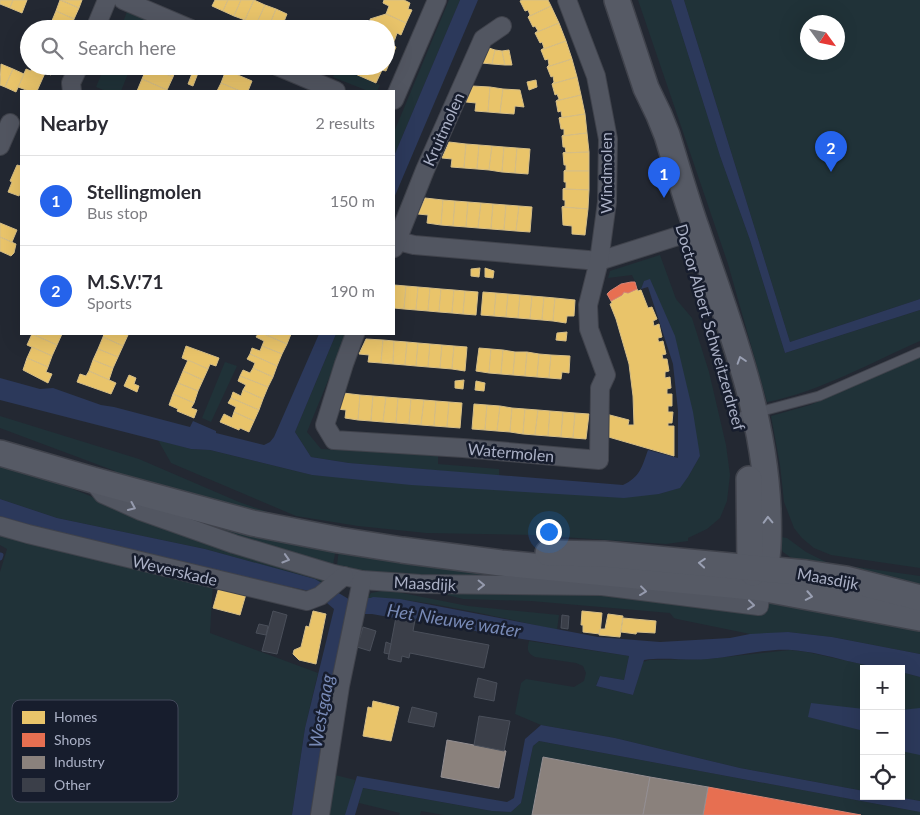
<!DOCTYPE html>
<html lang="en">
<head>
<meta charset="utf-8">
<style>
	:root { --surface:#fff; --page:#f7f7f7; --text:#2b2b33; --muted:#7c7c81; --line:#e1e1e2; --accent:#2563eb }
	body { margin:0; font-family:Lato,sans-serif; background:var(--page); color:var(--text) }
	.controls { position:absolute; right:15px; bottom:15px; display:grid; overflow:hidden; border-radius:0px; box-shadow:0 5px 20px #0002 }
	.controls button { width:45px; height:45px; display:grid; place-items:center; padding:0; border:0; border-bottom:1px solid var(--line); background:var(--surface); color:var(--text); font:25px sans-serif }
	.compass { position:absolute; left:800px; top:15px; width:45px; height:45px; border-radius:50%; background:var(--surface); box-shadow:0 5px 20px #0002; rotate:123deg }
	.you { position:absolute; left:548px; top:531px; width:18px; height:18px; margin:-12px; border:4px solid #fff; border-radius:50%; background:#1a73e8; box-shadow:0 0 0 8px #1a73e833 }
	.badge { display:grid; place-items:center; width:32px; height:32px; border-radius:50%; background:var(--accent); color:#fff; font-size:16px; font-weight:700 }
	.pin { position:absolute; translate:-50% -41px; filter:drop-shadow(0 1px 2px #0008) }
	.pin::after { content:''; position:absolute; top:26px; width:18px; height:15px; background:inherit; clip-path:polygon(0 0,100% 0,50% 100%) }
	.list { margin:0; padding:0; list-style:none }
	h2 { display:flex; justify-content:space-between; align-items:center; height:65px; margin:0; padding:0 20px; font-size:21px }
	h2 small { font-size:16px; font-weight:400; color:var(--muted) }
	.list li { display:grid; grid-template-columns:32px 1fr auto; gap:15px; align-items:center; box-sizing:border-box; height:90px; padding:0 20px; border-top:1px solid var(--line) }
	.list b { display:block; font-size:19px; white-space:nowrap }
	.list p { margin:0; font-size:16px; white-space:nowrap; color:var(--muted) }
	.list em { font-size:16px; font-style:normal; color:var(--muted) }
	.icon { flex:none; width:28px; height:28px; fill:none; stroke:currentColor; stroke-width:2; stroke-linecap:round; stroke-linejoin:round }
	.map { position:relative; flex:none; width:920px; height:815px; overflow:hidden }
	.search { position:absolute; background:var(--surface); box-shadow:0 5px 20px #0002; left:20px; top:20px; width:375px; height:55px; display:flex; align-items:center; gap:12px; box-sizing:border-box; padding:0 18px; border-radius:28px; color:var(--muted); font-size:19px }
	.panel { position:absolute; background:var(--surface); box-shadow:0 5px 20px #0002; left:20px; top:90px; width:375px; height:245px; border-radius:0px }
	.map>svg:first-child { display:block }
	.green { fill:#203238; fill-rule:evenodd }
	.water { fill:#2c395b }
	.homes { fill:#e9c46a; stroke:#d6be86 }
	.shops { fill:#e76f51; stroke:#d58374 }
	.industry { fill:#8a817c; stroke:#948f92 }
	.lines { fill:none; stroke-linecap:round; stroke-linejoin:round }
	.stream { stroke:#2c395b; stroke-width:5 }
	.canal { stroke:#2c395b; stroke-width:16 }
	.building { fill:#3b3f49; stroke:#4a4f5a }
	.lane-casing { stroke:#40434c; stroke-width:11 }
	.street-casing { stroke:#40434c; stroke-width:20 }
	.secondary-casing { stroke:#40434c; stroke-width:28 }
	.lane { stroke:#525661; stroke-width:9 }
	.street { stroke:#525661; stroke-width:18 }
	.secondary { stroke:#565a65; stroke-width:25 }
	.oneway { stroke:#9aa0b3 }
	.oneway2 { stroke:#959aad }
	.labels { text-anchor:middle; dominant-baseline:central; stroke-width:5; stroke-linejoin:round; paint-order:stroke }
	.street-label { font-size:16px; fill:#abb1c6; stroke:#171d2d }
	.water-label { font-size:18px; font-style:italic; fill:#788ab6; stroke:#171d2d }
	.key { fill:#171d2d; stroke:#43495b; stroke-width:1 }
	.key-label { font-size:14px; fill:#abb1c6 }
</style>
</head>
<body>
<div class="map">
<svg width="920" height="815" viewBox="0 0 920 815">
	<rect width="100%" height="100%" fill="#232832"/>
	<g class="green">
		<polygon points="449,0 460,0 394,156 394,132"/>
		<path d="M638,0H671L720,156L750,240L785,353L920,310V341C872,362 819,392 767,402L728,264Z"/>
		<path d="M684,0H920V299L790,342ZM808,22H838V52H808Z"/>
		<polygon points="127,12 150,21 147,29 120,29"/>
		<polygon points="105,66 131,66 121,91 106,91 96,87"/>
		<polygon points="337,67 380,85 377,91 368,91 333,77"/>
		<polygon points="660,255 676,299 692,318 709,372 726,445 730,475 727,501 720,518 707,529 688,538 688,541 666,544 533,535 426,533 358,526 296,516 171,463 158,440 191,449 210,450 312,475 659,494 679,488 688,477 700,456 653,287 650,280 644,281 641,289 639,290 632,275 608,278 610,271"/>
		<polygon points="336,334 347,334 307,432 321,449 438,455 438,464 499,469 499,476 349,463 311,457 295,432"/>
		<polygon points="920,357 920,568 831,555 814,548 802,538 794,528 784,502 780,465 771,416 810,405"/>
		<polygon points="225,362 237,366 211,422 202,418"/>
		<polygon points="0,416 139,459 239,502 296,522 114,476 115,471 0,428"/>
		<polygon points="0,460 42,473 68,487 100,500 325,578 326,585 315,579 205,549 57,518 0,499"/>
		<polygon points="146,507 336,548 333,565 297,556"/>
		<polygon points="0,530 213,582 210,633 318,673 305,728 292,815 0,815 0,572 7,549 0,545"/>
		<polygon points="775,536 787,538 806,552 828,563 920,576 920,590 796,561 783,552"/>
		<polygon points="339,548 576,577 482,580 375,573 337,566"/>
		<path d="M387,590L468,606L559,615L557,630C524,623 390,590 366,600L371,593Z"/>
		<polygon points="602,590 764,610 773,600 920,622 920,654 832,637 788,632 755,635 677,619 674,618 670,613 531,601 463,599 436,592"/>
		<path d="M529,641L629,656L624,680L600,676L596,686L633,695L643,662L649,660L708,659L790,650L807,652L884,669H864V791L740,768L615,738L541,725L515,714L521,683L526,679L574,687L584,681L586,673L583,666L576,663L535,657C527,653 527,650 529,641Z"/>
		<polygon points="901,672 920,677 920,801 892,796 901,796"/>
		<polygon points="539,741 920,812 920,815 861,815 543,757 532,815 444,815 421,811 420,815 399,815 400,813 359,803 362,788 492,811 511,812 521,803 533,746"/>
		<polygon points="331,774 355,780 350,815 326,815"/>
	</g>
	<g class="water">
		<polygon points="460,0 478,0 394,198 394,156"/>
		<polygon points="671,0 684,0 790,342 920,299 920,310 785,353 750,240 720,156"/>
		<path d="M650,279L675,336L693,412L700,456L688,477L680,488L659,494L624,498L411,485L312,475L210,450L191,449L0,400V378L40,389L53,388L101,405L114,407L190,427L193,421L216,431V433L264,445L270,442L274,437L319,334H336L295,432L311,457L349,463L623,485C640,477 642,467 648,450L678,458V411L673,364L648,287L641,289L644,281Z"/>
		<path d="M0,499L57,518L205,549L315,579L352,601L366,600L373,597L400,599L598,637L660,642L730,638L750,634L788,632L832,637L920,654V677L901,672V669C864,669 829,653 792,650C765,648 736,657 708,659C687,661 665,657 644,660L633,695L596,686L600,676L624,680L629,656L479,632L423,617L377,607L369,611L349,615L333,684L311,815H292L305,728L334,609L314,592L145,556L0,518Z"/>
		<polygon points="811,703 864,709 864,731 808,717"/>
		<polygon points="920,708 920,755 901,751 901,710"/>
		<polygon points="541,725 615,738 740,768 864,791 864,796 892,796 920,801 920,812 539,741 533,746 521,803 511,812 492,811 363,788 355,815 345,815 357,776 507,802 514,798 525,739"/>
	</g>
	<g class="homes">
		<polygon points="0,0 13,0 10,8 0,4"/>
		<polygon points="13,0 27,0 22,13 10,8"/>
		<polygon points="60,0 79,8 74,19 56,11"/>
		<polygon points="61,0 82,0 79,8"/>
		<polygon points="215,0 228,0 223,11 212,6"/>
		<polygon points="228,0 241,0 234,16 223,11"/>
		<polygon points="241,0 254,0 245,20 234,16"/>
		<polygon points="254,0 265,5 256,25 245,20"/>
		<polygon points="384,0 404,0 410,3 408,9 412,10 406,23 386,14 389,6 383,3"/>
		<polygon points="522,0 548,0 551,6 528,17 530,15 528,10 525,11 520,1"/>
		<polygon points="265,5 276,9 268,29 256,25"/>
		<polygon points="551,6 559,23 535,33 538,31 535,26 533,27 528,17"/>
		<polygon points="276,9 287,14 281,29 268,29"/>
		<polygon points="56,11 74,19 70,29 66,29 51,23"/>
		<polygon points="386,14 406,23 401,35 397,33 395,39 386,36 386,29 372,29 370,19"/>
		<polygon points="559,23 566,41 541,50 544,48 542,42 540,43 535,33"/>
		<polygon points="386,36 395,39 392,45 396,47 391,59 386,57"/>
		<polygon points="566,41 572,59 547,67 549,65 548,59 545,60 541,50"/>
		<polygon points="489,48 495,50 492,64 482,63"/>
		<polygon points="495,50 502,51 505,65 492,64"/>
		<polygon points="509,50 512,65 505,65 502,51"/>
		<polygon points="386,57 391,59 386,71 382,70 376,83 353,73 356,66 386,66"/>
		<polygon points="572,59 577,77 552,84 554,82 553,76 551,77 547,67"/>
		<polygon points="1,64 13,69 5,87 0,85"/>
		<polygon points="32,66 54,66 51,75"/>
		<polygon points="147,66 177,66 173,77"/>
		<polygon points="32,67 45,73 37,91 29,91 18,87 26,69 31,71"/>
		<polygon points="147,67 173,77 167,90 142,79"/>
		<polygon points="13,69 24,74 16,92 5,87"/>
		<polygon points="226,70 252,81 248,91 240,91 221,83"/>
		<polygon points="193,71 198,73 193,86 188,84"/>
		<polygon points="577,77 581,95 556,101 559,99 557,94 555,95 552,84"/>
		<polygon points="142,79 167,90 167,91 137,91"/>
		<polygon points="536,80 537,87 529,90 527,82"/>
		<polygon points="221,83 240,91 217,91"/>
		<polygon points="472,86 490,87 488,112 475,111 476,103 466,102"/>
		<polygon points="490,87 503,89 500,113 488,112"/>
		<polygon points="503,89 520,90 524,107 515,106 514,114 500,113"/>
		<polygon points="581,95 585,114 559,118 562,117 561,111 558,112 556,101"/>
		<polygon points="585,114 587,133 562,136 564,135 564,129 561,129 559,118"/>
		<polygon points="587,133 589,152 563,153 566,152 565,147 563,147 562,136"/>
		<polygon points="449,142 466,144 464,168 451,167 452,159 442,158"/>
		<polygon points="466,144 479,145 477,169 464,168"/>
		<polygon points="479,145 492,146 489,170 477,169"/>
		<polygon points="492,146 504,147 502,172 489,170"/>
		<polygon points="504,147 517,148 515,173 502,172"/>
		<polygon points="517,148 530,149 528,174 515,173"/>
		<polygon points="589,152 589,171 564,171 566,170 566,165 564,165 563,153"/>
		<polygon points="17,165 21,166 21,191 19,196 8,192 12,182 10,181"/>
		<polygon points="564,171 589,171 589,190 563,189 566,188 566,182 564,182"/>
		<polygon points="563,189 589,190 588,209 562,207 565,206 565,200 563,200"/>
		<polygon points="425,198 443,200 441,225 427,223 428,215 418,214"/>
		<polygon points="443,200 455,201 453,226 441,225"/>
		<polygon points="455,201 468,202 466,227 453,226"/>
		<polygon points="468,202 481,203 478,228 466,227"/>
		<polygon points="481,203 493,204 491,229 478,228"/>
		<polygon points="493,204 506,205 504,230 491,229"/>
		<polygon points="506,205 519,206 516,231 504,230"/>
		<polygon points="519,206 532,207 530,232 516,231"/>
		<polygon points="562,207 588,209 585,235 572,234 572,226 563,225"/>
		<polygon points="0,223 17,230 12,242 0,237"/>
		<polygon points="0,237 16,244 14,253 11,256 0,251"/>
		<polygon points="480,268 479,277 471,276 471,269"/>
		<polygon points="485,268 494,271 493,278 485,277"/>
		<polygon points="394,285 406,286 404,309 394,308"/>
		<polygon points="406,286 418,287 416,310 404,309"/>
		<polygon points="418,287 430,288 428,311 416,310"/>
		<polygon points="430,288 441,289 439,312 428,311"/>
		<polygon points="441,289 454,290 452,313 439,312"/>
		<polygon points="637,289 638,291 641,290 648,308 652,307 657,319 653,321 654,326 659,324 662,337 658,338 658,340 659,342 663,341 666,354 662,355 663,359 667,359 669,371 665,372 665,378 670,377 671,388 667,389 667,394 672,394 672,406 668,406 668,412 673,412 672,423 668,423 668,426 674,426 674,456 605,436 606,414 629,420 628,425 634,425 633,396 629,364 616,319 610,304 612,303 611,301 622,295 624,292 628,293"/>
		<polygon points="454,290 465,291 463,314 452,313"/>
		<polygon points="465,291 478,292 476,315 463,314"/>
		<polygon points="483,292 496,293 494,316 481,315"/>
		<polygon points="496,293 508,294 506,317 494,316"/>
		<polygon points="508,294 520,295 518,318 506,317"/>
		<polygon points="520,295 532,296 530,319 518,318"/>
		<polygon points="532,296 544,297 542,320 530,319"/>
		<polygon points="544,297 555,298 553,321 542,320"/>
		<polygon points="555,298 575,300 574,316 567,316 566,323 553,321"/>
		<polygon points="567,332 566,341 556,340 557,333"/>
		<polygon points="32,334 62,334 57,345"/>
		<polygon points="32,334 57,345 52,356 27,345"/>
		<polygon points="104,334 125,334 128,335 123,346 103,337"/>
		<polygon points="258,334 264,334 287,344 282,354 262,346 264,341 256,337"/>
		<polygon points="264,334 291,334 287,344"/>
		<polygon points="103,337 123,346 118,357 98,349"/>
		<polygon points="366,339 383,340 381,363 368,362 369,355 359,354"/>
		<polygon points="383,340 394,341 393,364 381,363"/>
		<polygon points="394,341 407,342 405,365 393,364"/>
		<polygon points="407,342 418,343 416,366 405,365"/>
		<polygon points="418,343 430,344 428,367 416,366"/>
		<polygon points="430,344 442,345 440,368 428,367"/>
		<polygon points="442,345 454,346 452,369 440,368"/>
		<polygon points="186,346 219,358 216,366 210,364 208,369 182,358"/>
		<polygon points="262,346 282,354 277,366 250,354 252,348 260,351"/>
		<polygon points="454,346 467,347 465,371 452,369"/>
		<polygon points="32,347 52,356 48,367 27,358"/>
		<polygon points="479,348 491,349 489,373 476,371"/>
		<polygon points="98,349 118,357 113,368 93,360"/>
		<polygon points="491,349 503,350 501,374 489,373"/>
		<polygon points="503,350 515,352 513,375 501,374"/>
		<polygon points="515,352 527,352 525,376 513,375"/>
		<polygon points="527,352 539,354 537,377 525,376"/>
		<polygon points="250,354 277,366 273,377 253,368 255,363 247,359"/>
		<polygon points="539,354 551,355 549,378 537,377"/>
		<polygon points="551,355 570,356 569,373 562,372 561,379 549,378"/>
		<polygon points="27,358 48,367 46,372 52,374 48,383 23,370"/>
		<polygon points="93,360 113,368 109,380 89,371"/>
		<polygon points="188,360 208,369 203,380 183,371"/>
		<polygon points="253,368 273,377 268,387 240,376 243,370 250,373"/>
		<polygon points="89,371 116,383 111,394 77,382 80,374 86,376"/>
		<polygon points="183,371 203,380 198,391 178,383"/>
		<polygon points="129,375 136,378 134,384 139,386 137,392 124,386"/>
		<polygon points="240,376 268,387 263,399 243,390 246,385 238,381"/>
		<polygon points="464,380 463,389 455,388 455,381"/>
		<polygon points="476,381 485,383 484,391 475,390"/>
		<polygon points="178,383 198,391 194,403 173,394"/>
		<polygon points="243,390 263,399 259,410 231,398 233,392 241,396"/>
		<polygon points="343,393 360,395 358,420 345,418 346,410 336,409"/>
		<polygon points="173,394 194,403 191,408 197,410 194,418 177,411 178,409 169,405"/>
		<polygon points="360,395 373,396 371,421 358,420"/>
		<polygon points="373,396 386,397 383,422 371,421"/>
		<polygon points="386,397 398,398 396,423 383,422"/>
		<polygon points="231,398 259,410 254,421 234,412 236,407 228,403"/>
		<polygon points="398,398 411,399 409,424 396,423"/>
		<polygon points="411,399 424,400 421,425 409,424"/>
		<polygon points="424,400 436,401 434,426 421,425"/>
		<polygon points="436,401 449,402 447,427 434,426"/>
		<polygon points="449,402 462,403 460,428 447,427"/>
		<polygon points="474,404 487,405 485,430 472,429"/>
		<polygon points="487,405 500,406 497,431 485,430"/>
		<polygon points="500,406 512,408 510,432 497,431"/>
		<polygon points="512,408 525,409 523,434 510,432"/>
		<polygon points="525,409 538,410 535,435 523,434"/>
		<polygon points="538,410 550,411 548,436 535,435"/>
		<polygon points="550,411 563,412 561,437 548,436"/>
		<polygon points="234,412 254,421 249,432 240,428 239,430 220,422 224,414 232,418"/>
		<polygon points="563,412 575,413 573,438 561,437"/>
		<polygon points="575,413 589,414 586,439 573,438"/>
		<polygon points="219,587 246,594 240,615 213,608"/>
		<polygon points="313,611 326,614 316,664 299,660 293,654 294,650 301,647 306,626 309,627"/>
		<polygon points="582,611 602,613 600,634 583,632 583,625 581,625"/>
		<polygon points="608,614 623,616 620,637 599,635 600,629 605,629"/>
		<polygon points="623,618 656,621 655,633 637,632 636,634 621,632"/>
		<polygon points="373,701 399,707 391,741 363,736 368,707 372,708"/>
	</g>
	<g class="shops">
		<polygon points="631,282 635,282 637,289 628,293 624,292 622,295 611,301 607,294 610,291 621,284"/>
		<polygon points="708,787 861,815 703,815"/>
	</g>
	<g class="industry">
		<polygon points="447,740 506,751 499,788 441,777"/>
		<polygon points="543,757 650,777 643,815 532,815"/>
		<polygon points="650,777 708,787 703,815 643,815"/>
	</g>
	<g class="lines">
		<polyline class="stream" points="0,558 1,555"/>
		<polyline class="canal" points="362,606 372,606 411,613"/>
	</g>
	<g class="building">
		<polygon points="273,611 287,615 277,654 262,651"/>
		<polygon points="562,615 569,616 568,629 561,628"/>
		<polygon points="396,617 415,620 413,631 489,645 484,668 410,653 409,658 402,656 401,662 388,659"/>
		<polygon points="259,624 268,626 266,635 256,633"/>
		<polygon points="363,627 376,631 370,651 357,647"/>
		<polygon points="386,642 391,644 389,654 384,653"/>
		<polygon points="478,678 497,683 494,701 474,697"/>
		<polygon points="412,707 437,713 434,727 408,722"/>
		<polygon points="479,716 510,721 504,751 474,745"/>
	</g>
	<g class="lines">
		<defs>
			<polyline id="lane" points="740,417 819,396 920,352"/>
			<g id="street">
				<polyline points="123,0 191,29"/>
				<polyline points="95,29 107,0"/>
				<polyline points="277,66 336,91"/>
				<polyline points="72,91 71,83 79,66"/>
				<polyline points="394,100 437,0"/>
				<polyline points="0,146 10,123"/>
				<polyline points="394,240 414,245 599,261 697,230"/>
				<polyline points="394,248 425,170 483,39 502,26"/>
				<polyline points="355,334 344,364 325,425 334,440 463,448 599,460 600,388 606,375 589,329 588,305 599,261 607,202 608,139 596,76 567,0"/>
				<polyline points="96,485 103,494 141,511 234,544 334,574 362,580 420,584 602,586 759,606 761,588"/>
				<polyline points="0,526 28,534 307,601 320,596 344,576"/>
				<polyline points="320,815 340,686 362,580"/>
			</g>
			<g id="secondary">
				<path d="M617,0L646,88L659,115L667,135C677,167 686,199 697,230C728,322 764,410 768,509C769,536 769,561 761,588"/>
				<polyline points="0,453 93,480 252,523 339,540 402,550 501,563 761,588 920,618"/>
				<polyline points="749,479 750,567 753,573"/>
				<polyline points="548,553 604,554 806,573 846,579 920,598"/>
			</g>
		</defs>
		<use href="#lane" class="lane-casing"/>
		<use href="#street" class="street-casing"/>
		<use href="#secondary" class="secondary-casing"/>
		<use href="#lane" class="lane"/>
		<use href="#street" class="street"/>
		<use href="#secondary" class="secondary"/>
	</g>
	<defs><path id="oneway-chevron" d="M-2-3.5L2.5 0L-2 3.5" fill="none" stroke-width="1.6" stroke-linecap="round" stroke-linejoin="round" transform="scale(1.25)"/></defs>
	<g class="oneway">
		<use href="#oneway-chevron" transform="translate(741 360) rotate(-108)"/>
		<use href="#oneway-chevron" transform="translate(768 520) rotate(-92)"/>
		<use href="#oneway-chevron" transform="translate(702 563) rotate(-175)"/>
		<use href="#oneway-chevron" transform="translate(809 596) rotate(11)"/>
	</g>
	<g class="oneway2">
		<use href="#oneway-chevron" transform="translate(132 507) rotate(24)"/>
		<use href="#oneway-chevron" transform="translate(286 559) rotate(17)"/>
		<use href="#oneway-chevron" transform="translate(481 585) rotate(1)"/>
		<use href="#oneway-chevron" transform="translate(643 591) rotate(7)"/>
		<use href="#oneway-chevron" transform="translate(751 605) rotate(6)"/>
	</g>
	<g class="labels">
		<g class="street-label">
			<text transform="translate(443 129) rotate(-66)">Kruitmolen</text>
			<text transform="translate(605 173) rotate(-90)">Windmolen</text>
			<text transform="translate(711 327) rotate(74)">Doctor Albert Schweitzerdreef</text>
			<text transform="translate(511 452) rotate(5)">Watermolen</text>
			<text transform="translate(175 570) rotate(13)">Weverskade</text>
			<text transform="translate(828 578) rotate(10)">Maasdijk</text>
			<text transform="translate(425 583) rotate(3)">Maasdijk</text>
		</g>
		<g class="water-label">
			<text transform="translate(454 620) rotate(9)">Het Nieuwe water</text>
			<text transform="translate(321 711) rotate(-80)">Westgaag</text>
		</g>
	</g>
	<rect x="12" y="700" width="166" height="102" rx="8" class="key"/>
	<rect x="22" y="711" width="23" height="13" fill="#e9c46a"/>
	<rect x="22" y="733" width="23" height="14" fill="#e76f51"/>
	<rect x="22" y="756" width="23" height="13" fill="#8a817c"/>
	<rect x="22" y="778" width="23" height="14" fill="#3b3f49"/>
	<g class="key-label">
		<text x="54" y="722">Homes</text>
		<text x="54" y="745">Shops</text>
		<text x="54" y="767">Industry</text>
		<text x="54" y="790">Other</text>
	</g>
</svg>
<div class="controls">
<button>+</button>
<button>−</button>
<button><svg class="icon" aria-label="locate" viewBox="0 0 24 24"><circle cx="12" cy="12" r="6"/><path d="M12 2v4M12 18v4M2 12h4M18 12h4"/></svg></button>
</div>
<svg class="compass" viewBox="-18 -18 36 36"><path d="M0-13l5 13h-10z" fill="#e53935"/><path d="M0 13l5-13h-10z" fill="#7c7c81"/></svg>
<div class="you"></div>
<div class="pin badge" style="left:664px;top:198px">1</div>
<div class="pin badge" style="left:831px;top:172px">2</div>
<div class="search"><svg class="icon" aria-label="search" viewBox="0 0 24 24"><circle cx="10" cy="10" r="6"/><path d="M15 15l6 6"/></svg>Search here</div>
<section class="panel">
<h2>Nearby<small>2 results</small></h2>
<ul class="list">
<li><span class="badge">1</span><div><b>Stellingmolen</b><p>Bus stop</p></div><em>150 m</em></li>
<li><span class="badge">2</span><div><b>M.S.V.'71</b><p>Sports</p></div><em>190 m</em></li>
</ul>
</section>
</div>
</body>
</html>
